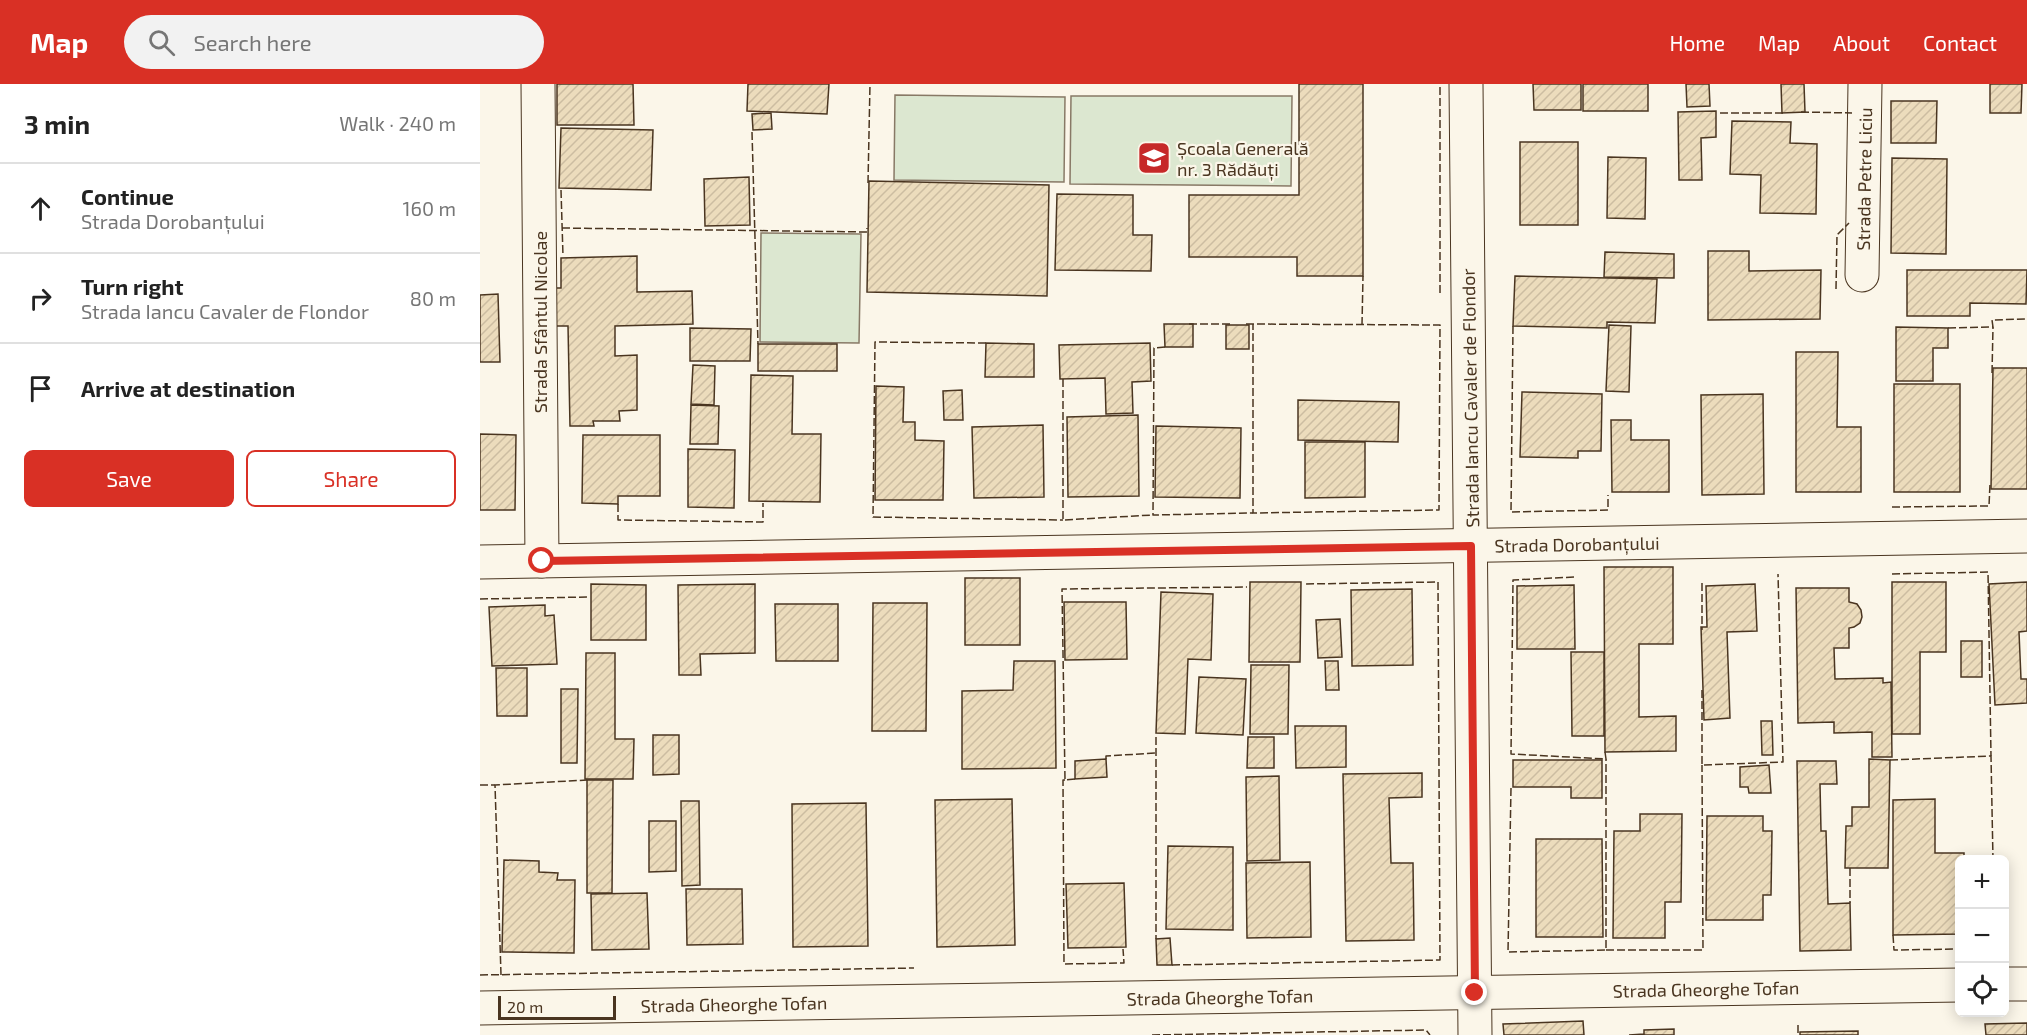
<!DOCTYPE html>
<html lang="en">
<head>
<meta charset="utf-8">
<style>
	:root { --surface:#fff; --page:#f2f2f2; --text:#222; --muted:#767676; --line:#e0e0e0; --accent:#d93025 }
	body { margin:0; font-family:"Exo 2",sans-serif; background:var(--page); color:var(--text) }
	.controls { position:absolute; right:18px; bottom:18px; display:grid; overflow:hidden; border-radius:9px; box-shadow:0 3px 15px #0003 }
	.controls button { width:54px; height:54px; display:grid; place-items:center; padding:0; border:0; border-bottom:2px solid var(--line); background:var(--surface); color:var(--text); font:30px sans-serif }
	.scale { position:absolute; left:18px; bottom:15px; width:118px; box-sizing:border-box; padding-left:6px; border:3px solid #4a3520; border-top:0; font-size:16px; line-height:21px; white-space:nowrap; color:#4a3520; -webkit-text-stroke:4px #fbf6e9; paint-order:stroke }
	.stop { position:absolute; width:18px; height:18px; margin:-14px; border:4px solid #d93025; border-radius:50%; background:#fff }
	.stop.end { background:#d93025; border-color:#fff; box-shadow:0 2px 6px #0008 }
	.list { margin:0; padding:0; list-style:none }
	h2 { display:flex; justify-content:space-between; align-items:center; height:78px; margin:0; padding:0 24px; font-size:26px }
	h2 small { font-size:20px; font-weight:400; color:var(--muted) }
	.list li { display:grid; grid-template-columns:39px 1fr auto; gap:18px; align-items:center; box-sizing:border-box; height:90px; padding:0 24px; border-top:2px solid var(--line) }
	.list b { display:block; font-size:22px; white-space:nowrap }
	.list p { margin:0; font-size:20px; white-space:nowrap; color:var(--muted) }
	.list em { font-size:20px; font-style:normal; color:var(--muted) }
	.actions { display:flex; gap:12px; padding:18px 24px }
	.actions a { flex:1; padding:14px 0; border:2px solid var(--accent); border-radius:9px; text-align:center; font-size:21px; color:var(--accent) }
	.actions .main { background:var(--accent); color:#fff }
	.icon { flex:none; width:33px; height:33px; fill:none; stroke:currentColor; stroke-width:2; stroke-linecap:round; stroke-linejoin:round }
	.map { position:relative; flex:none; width:1547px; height:951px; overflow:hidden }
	header { display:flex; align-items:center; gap:36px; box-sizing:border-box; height:84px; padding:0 30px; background:var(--accent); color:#fff }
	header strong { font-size:28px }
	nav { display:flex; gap:33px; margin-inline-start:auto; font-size:21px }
	.search { width:420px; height:54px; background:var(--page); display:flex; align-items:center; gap:15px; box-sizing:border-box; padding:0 21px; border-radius:33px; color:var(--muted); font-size:22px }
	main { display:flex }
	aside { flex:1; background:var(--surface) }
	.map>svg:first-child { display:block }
	.pitch { fill:#dce7d0; stroke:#887966; stroke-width:1.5 }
	.building { fill:url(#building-hatch); stroke:#4a3520; stroke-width:1.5 }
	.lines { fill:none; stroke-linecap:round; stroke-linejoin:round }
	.minor-casing { stroke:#4a3520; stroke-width:35 }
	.minor { stroke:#fbf6e9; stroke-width:33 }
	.fence { stroke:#4a3520; stroke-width:1.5; stroke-dasharray:8 3; stroke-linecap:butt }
	.route { stroke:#d93025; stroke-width:8 }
	.labels { text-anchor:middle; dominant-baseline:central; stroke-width:4.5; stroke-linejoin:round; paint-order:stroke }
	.poi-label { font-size:18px; fill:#4a3520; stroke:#fbf6e9; text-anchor:start }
	.street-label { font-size:18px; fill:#4a3520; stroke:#fbf6e9 }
</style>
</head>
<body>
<header>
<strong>Map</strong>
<div class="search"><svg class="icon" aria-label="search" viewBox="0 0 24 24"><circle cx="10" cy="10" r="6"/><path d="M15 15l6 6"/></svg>Search here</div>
<nav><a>Home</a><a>Map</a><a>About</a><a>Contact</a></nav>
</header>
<main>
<aside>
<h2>3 min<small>Walk · 240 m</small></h2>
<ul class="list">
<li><svg class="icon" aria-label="ahead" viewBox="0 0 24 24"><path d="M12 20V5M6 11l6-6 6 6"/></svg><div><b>Continue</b><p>Strada Dorobanțului</p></div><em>160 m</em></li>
<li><svg class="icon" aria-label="right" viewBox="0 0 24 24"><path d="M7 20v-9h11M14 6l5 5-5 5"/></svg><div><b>Turn right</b><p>Strada Iancu Cavaler de Flondor</p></div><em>80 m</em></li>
<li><svg class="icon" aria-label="arrive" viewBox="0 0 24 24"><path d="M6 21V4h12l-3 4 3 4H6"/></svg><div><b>Arrive at destination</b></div></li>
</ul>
<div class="actions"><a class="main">Save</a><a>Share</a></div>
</aside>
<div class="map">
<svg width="1547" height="951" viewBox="0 0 1547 951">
	<defs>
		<pattern id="building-hatch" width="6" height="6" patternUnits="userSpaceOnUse" patternTransform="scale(1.5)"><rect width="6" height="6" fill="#ecdcbc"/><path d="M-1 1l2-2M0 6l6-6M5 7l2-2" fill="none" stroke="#ccbda1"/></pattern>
	</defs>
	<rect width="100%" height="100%" fill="#fbf6e9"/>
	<g class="pitch">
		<polygon points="415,11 585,13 584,98 414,96"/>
		<polygon points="591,12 812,12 811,102 590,100"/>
		<polygon points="281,149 381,150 379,259 280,258"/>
	</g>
	<g class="building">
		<polygon points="77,0 153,0 154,41 77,41"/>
		<polygon points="268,0 349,0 347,30 267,27"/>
		<polygon points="819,0 883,0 883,192 817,192 817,173 709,173 709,111 819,111"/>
		<polygon points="1053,0 1101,0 1101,26 1054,26"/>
		<rect x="1103" y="0" width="65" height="27"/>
		<polygon points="1206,0 1229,0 1230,22 1207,23"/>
		<polygon points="1301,0 1324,0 1325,28 1302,29"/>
		<polygon points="1510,0 1542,0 1541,29 1510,29"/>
		<polygon points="1411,17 1457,17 1456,59 1411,59"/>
		<polygon points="1236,27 1236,53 1221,54 1222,96 1199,96 1198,28"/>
		<polygon points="291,29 292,45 273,46 272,30"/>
		<polygon points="1252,37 1311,38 1310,59 1337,60 1336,130 1280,129 1281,91 1250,90"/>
		<polygon points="81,44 173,46 171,106 79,104"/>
		<rect x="1040" y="58" width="58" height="83"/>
		<polygon points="1128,73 1166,74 1165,135 1127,134"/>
		<polygon points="1412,74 1467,75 1466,170 1411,169"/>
		<polygon points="269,93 270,141 225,142 224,95"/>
		<polygon points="389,97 569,101 567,212 387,208"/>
		<polygon points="577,110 653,111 653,151 672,151 671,187 575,186"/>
		<polygon points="1228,167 1269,167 1269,187 1341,186 1340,235 1228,236"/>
		<polygon points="1125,168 1194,170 1194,194 1124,193"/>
		<polygon points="157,172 157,208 212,207 213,240 135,242 135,272 157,271 157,326 139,327 140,337 113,337 114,342 90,342 88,242 76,242 76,204 81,204 81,174"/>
		<polygon points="1427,186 1547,186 1546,220 1490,219 1490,232 1427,232"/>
		<polygon points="1035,192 1177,195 1175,239 1127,238 1127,244 1033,242"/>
		<polygon points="18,210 20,278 0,278 0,211"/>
		<polygon points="684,240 713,240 713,263 685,263"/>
		<rect x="746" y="241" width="23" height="24"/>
		<polygon points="1129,241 1151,242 1149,308 1126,307"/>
		<polygon points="1416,243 1468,244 1468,264 1453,264 1453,297 1416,297"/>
		<polygon points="210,244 271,245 270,277 210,277"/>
		<polygon points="506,259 554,260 554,293 505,293"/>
		<polygon points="670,259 671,297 652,298 653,329 626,330 625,294 580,295 579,261"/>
		<rect x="278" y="260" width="79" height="27"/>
		<polygon points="1316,268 1358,268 1357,343 1381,343 1381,408 1316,408"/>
		<polygon points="213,281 235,282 234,321 211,320"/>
		<polygon points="1513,284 1547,284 1547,405 1511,405"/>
		<polygon points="271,291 313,292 312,350 341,350 340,418 269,417"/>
		<rect x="1414" y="300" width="66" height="108"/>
		<polygon points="396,302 424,303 423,338 435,338 435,356 464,357 463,416 395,416"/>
		<polygon points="482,306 483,336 464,336 463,307"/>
		<polygon points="1042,308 1122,310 1121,367 1098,367 1098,374 1040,373"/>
		<polygon points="1283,310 1284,410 1222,411 1221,311"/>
		<polygon points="818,316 919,318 918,358 818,356"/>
		<polygon points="211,321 239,322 238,360 210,360"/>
		<polygon points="658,331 659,412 588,413 587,333"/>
		<polygon points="1131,336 1151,336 1151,356 1189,356 1189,408 1132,408"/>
		<polygon points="563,341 564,413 494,414 492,343"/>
		<polygon points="676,342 761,344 760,414 675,413"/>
		<polygon points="0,350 36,351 35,426 0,426"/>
		<polygon points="103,351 180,351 180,412 138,412 138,420 102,419"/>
		<polygon points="825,358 885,358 885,413 825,414"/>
		<polygon points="208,365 255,366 254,424 208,423"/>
		<polygon points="1124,483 1193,483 1193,560 1159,560 1159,633 1196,632 1196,667 1125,668"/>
		<rect x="485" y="494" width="55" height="67"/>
		<polygon points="770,498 821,498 820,578 769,578"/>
		<polygon points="1412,498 1466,498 1466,568 1440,568 1440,650 1412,650"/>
		<polygon points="1547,498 1547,547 1539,548 1541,595 1547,595 1547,619 1515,621 1509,500"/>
		<polygon points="111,500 166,501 166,556 111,556"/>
		<polygon points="275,500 275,569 220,570 221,591 199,591 198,501"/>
		<polygon points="1275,500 1277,547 1247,548 1250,634 1224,636 1221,543 1227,543 1226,502"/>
		<polygon points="1094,501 1095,565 1037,565 1037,502"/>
		<polygon points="1316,504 1369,504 1369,518 1377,520 1381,526 1382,533 1380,539 1374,543 1369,544 1369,564 1354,564 1355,595 1403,594 1403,599 1411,598 1412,673 1392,673 1392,648 1354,649 1354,638 1318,639"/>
		<polygon points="932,505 933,581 872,582 871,506"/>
		<polygon points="681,508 733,510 731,576 708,575 705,650 676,649"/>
		<polygon points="584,518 646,518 647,575 585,576"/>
		<polygon points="393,519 447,519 446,647 392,647"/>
		<polygon points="295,520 358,520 358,577 296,577"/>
		<polygon points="65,521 65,532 74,531 77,580 12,582 9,523"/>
		<polygon points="860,535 862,573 838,574 836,536"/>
		<rect x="1481" y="557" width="21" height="36"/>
		<polygon points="1091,568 1124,568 1124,652 1092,652"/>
		<polygon points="106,569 135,569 135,655 154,655 153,695 105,695"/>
		<polygon points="534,577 575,577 576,684 482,685 482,607 533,606"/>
		<polygon points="845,577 858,577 859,606 846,606"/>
		<polygon points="771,581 809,581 808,650 770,650"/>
		<polygon points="16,584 47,584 47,632 17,632"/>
		<polygon points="719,593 766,595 763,651 716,649"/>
		<polygon points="81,605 98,605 97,679 81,679"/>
		<polygon points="1281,637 1292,637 1293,671 1282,671"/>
		<polygon points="815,642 866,642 866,683 816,684"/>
		<polygon points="173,651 199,651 199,690 173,691"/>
		<polygon points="768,653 794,653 794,684 767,684"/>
		<polygon points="626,675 627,693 595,695 595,677"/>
		<polygon points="1389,675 1410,676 1408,784 1365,784 1366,742 1372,742 1372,723 1389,723"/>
		<polygon points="1033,676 1122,676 1122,714 1091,714 1091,703 1033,703"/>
		<polygon points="1317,677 1356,677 1357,700 1340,700 1341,747 1346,747 1348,820 1370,819 1371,866 1320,867"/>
		<polygon points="1289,681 1291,709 1269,709 1268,703 1260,703 1260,683"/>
		<polygon points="942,689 942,713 909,714 911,779 933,779 934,856 866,857 863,690"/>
		<polygon points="799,692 800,776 767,777 766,693"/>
		<polygon points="107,696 133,696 132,809 107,809"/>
		<polygon points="532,715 535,861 457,863 455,716"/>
		<polygon points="1455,715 1455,769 1484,769 1484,776 1480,776 1480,850 1413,851 1413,716"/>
		<polygon points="201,717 219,717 220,801 202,802"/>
		<polygon points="386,719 388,862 313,863 312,720"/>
		<polygon points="1160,730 1202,730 1201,818 1185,818 1185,854 1133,854 1134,747 1160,747"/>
		<polygon points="1227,732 1283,732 1283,747 1292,747 1291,811 1283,811 1283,836 1226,836"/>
		<polygon points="169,737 196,737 196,787 169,788"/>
		<polygon points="1056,755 1122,755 1123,853 1056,853"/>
		<polygon points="688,762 753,763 753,846 686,845"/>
		<polygon points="24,776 59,777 59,788 78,789 77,796 95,796 94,869 22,868"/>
		<polygon points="830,778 831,853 767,854 766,779"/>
		<polygon points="644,799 646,863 588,864 586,800"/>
		<polygon points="206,805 262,805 263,860 207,861"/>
		<polygon points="167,809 169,865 112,866 111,810"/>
		<polygon points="690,854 692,881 677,881 676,855"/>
		<polygon points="1103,937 1104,951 1024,951 1023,940"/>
		<polygon points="1547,939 1547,951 1506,951 1505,940"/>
		<polygon points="1194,945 1194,951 1149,951 1164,950 1164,946"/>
		<polygon points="1378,947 1378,951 1320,951 1320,948"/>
	</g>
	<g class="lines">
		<defs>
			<g id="minor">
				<polyline points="58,0 62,477"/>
				<polyline points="986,0 995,951"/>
				<polyline points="1382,191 1385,0"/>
				<polyline points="0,478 1547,452"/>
				<polyline points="1524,900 1547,900"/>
				<polyline points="0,924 1480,901"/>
			</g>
		</defs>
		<use href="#minor" class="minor-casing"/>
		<use href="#minor" class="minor"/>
		<g class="fence">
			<polyline points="1321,28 1372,29"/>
			<polyline points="1240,29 1306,29"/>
			<polyline points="272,48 278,260"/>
			<polyline points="388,99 390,0"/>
			<polyline points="81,106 83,172"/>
			<polyline points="82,144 387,148 387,144"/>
			<polyline points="1356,205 1357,151 1369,139"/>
			<polyline points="960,209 960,0"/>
			<polyline points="709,240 751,240"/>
			<polyline points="766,240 960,241 959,426 773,429 773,240"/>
			<polyline points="882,241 883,192"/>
			<polyline points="1033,242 1031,428 1128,426 1128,411"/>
			<polyline points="1468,244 1513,243 1512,236 1547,235"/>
			<polyline points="506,259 395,258 393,433 583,436"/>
			<polyline points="685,263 674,264 673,431 773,429"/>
			<polyline points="1512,289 1513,243"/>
			<polyline points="583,295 583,436 673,431"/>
			<polyline points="138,420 138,436 283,438 283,419"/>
			<polyline points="1412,423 1509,422 1510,400"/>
			<polyline points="1412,490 1508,488 1511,672"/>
			<polyline points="1094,493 1033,496 1031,670 1126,675 1125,668"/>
			<polyline points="1222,499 1222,546"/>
			<polyline points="0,515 108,513"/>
			<polyline points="1222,606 1222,681 1303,678 1298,490"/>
			<polyline points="676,653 676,855"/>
			<polyline points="626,675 626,672 676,669"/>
			<polyline points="1410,676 1511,672 1513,776"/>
			<polyline points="595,695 585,696 582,505 767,503"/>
			<polyline points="585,696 583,696 584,880 644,879 643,865"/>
			<polyline points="0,701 15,701"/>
			<polyline points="1031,704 1028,868 1126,866 1126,675"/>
			<polyline points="1370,784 1370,819"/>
			<polyline points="1413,851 1414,866 1480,865"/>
			<polyline points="1126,866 1223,866 1222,681"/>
			<polyline points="692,881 960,876 958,498 824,500"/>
			<polyline points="0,891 434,884"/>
			<polyline points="21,891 15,701 107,696"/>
			<polyline points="1318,941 1318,951"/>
			<polyline points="672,951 946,946 950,951"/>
		</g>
	</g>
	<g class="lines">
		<polyline class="route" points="62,477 991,462 995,909"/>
	</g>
	<defs>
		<symbol id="school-square" viewBox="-11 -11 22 22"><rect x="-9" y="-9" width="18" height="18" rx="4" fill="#c62828" stroke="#fbf6e9"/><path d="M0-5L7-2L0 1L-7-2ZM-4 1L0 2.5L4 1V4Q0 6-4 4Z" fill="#fff"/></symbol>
	</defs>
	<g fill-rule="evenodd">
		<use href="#school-square" x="655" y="55" width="38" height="38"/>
	</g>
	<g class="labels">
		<g class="poi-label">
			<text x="697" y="64">Școala Generală<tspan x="697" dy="21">nr. 3 Rădăuți</tspan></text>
		</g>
		<g class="street-label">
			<text transform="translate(1384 95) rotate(-89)">Strada Petre Liciu</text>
			<text transform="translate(60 238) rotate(-90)">Strada Sfântul Nicolae</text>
			<text transform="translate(990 314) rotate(-91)">Strada Iancu Cavaler de Flondor</text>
			<text transform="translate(1097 460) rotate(-1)">Strada Dorobanțului</text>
			<text transform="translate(1226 905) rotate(-1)">Strada Gheorghe Tofan</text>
			<text transform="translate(740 913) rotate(-1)">Strada Gheorghe Tofan</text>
			<text transform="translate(254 920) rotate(-1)">Strada Gheorghe Tofan</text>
		</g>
	</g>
</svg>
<div class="controls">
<button>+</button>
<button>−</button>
<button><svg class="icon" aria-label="locate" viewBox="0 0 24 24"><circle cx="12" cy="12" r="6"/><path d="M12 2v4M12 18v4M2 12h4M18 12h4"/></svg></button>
</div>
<div class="scale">20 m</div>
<div class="stop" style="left:62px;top:477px"></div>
<div class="stop end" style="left:995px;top:909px"></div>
</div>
</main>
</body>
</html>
